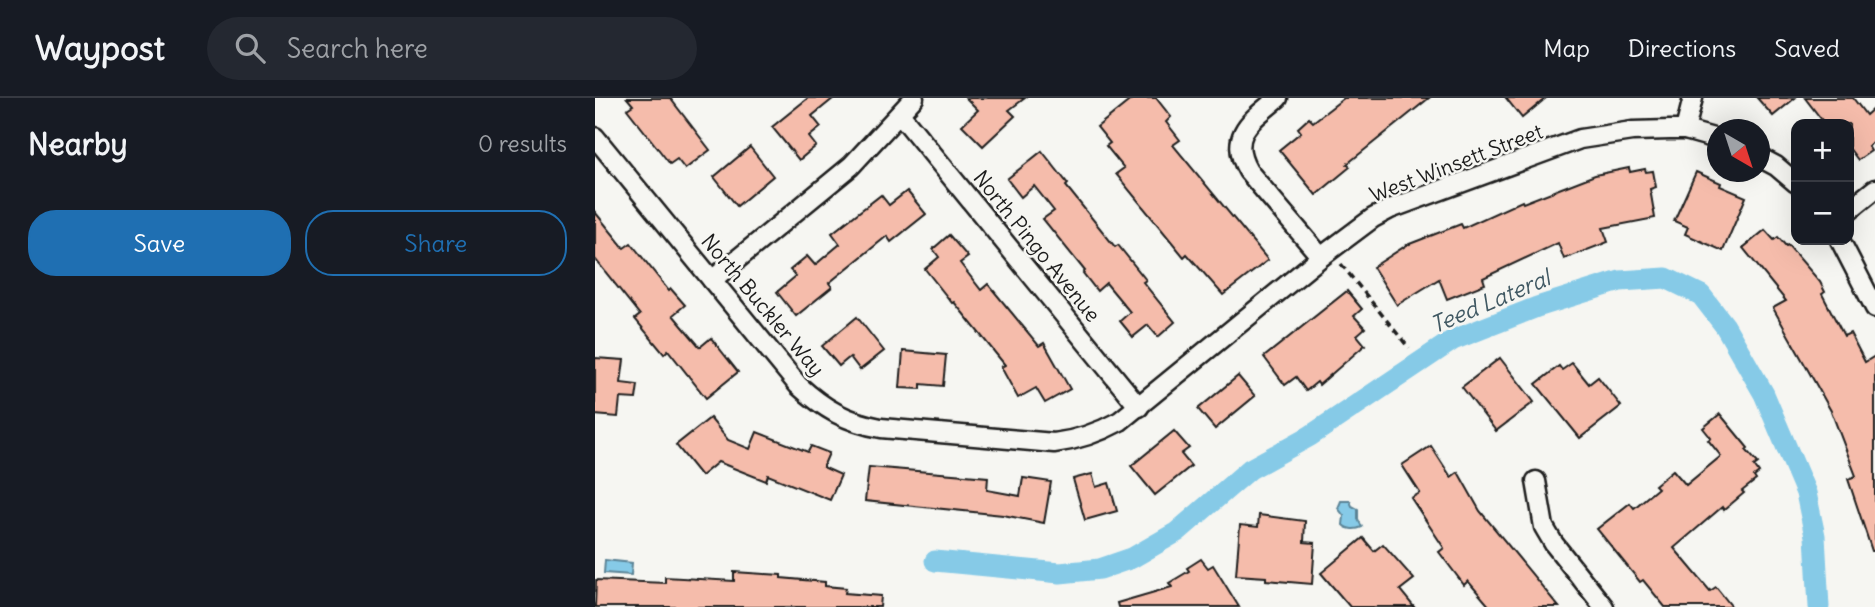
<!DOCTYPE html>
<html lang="en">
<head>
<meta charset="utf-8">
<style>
	:root { --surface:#171b24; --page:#242831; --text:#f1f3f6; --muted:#9ea1a6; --line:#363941; --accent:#1f6fb2 }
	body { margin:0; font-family:Delius,sans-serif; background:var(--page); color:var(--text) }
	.controls { position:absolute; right:21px; top:21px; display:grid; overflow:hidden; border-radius:14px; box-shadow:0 7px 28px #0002 }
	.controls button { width:63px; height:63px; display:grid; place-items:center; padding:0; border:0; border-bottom:2px solid var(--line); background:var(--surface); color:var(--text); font:35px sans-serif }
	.compass { position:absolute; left:1112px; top:21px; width:63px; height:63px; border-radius:50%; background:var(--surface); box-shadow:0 7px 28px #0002; rotate:141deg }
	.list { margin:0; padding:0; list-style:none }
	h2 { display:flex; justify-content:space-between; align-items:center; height:91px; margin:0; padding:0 28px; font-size:30px }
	h2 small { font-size:23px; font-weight:400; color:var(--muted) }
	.actions { display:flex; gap:14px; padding:21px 28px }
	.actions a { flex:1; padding:16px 0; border:2px solid var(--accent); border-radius:28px; text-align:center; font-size:24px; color:var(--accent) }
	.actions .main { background:var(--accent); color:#fff }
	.icon { flex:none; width:38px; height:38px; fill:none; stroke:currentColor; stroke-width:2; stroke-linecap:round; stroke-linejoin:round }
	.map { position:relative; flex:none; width:1280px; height:509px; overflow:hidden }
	header { display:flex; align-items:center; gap:42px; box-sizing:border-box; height:98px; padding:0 35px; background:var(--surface); border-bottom:2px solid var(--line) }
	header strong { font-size:33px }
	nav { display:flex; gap:38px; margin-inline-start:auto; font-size:24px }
	.search { width:490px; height:63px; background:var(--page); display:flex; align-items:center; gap:18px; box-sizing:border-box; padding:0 24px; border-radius:38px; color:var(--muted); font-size:26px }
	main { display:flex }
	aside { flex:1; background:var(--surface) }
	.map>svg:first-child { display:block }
	.water { fill:#86cae7; stroke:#5c8496; stroke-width:2 }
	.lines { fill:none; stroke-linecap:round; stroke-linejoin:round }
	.canal { stroke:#86cae7; stroke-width:21 }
	.building { fill:#f5bcab; stroke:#1c1c1c; stroke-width:2 }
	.street-casing { stroke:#1c1c1c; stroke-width:23 }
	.path { stroke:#1c1c1c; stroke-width:3.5; stroke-dasharray:7 5; stroke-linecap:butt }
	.street { stroke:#f6f6f2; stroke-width:18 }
	.labels { text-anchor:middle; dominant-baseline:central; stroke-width:5; stroke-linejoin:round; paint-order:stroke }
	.street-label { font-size:21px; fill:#1c1c1c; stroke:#f6f6f2 }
	.water-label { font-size:23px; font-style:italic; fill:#415963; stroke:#f6f6f2 }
</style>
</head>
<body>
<header>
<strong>Waypost</strong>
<div class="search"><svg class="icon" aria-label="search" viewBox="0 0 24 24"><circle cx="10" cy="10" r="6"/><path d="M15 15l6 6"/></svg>Search here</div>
<nav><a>Map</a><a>Directions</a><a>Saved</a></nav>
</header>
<main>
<aside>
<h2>Nearby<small>0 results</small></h2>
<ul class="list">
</ul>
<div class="actions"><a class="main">Save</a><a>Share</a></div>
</aside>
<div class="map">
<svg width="1280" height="509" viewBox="0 0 1280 509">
	<rect width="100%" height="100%" fill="#f6f6f2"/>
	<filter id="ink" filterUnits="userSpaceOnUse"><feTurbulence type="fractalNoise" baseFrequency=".0143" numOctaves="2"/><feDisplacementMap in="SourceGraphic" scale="14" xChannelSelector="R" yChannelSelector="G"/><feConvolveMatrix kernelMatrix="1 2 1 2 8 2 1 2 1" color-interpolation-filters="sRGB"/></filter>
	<g filter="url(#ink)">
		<g class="water">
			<path d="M746,403H755L757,408L763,411V421L767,429C761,432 753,432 748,427L749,418L743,410Z"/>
			<polygon points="10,462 37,465 36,477 9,475"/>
		</g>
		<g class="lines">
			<polyline class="canal" points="340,463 465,475 505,471 537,460 582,434 655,371 715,338 858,242 942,209 1025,183 1071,180 1106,197 1130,228 1169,296 1211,395 1220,438 1224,509"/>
		</g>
		<g class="building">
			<polygon points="32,0 75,0 115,52 90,71 82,61 75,66 32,11 38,7"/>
			<polygon points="213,0 239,0 217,18 226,29 214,39 221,48 204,62 177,29"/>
			<polygon points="371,0 430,0 414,12 420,18 388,48 367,27 383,12"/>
			<polygon points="538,0 561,0 576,19 571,24 585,42 578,47 673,162 628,197 592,156 589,159 521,76 529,70 511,48 515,45 502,29"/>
			<polygon points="749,0 834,0 752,66 755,69 721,97 684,52 706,34 703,30 714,20 718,24"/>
			<polygon points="911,0 951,0 927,20"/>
			<polygon points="1162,0 1200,0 1178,18"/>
			<polygon points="1210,0 1258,0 1271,17 1280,9 1280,43 1273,48 1276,53 1263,62 1254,50 1254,26 1230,26"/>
			<polygon points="155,49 178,78 142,108 119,79"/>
			<polygon points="447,53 473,86 471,88 520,149 523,147 551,182 548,184 580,224 563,239 553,227 538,239 525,223 535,214 511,185 502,193 488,175 490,173 448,121 459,113 439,88 426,99 412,81"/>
			<polygon points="1034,70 1035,74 1050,71 1051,74 1058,73 1061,89 1055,91 1060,120 1008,130 1013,144 969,161 963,145 888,180 890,186 852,201 844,181 802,207 778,169 812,147 866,126 868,130 927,103 928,105 1000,77"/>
			<polygon points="1101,74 1126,85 1125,88 1151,99 1128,153 1090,136 1093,129 1079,123"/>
			<polygon points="312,93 331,116 296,144 292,138 234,185 237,189 201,218 182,194 201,178 195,172 212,158 220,167 245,146 237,135 286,97 294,107"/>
			<polygon points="0,114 29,150 36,145 74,193 76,191 90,207 78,217 105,249 116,240 143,274 111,300 73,252 69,256 40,221 45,217 0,161"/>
			<polygon points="1170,132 1179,142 1183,139 1191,148 1193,147 1225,184 1230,194 1227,196 1249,238 1255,235 1270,264 1280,258 1280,453 1277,453 1253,381 1261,378 1236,313 1178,210 1191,203 1148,150"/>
			<polygon points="354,137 373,159 365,165 386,192 393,186 444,248 449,245 475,291 450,305 441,290 423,300 406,269 410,267 359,204 357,205 330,171 344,159 338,151"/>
			<polygon points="752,193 767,211 759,218 770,230 762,237 770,247 724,287 722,284 711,293 701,279 690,287 669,259"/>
			<polygon points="262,219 289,253 265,272 255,259 244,268 227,248"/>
			<polygon points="308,253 351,257 348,288 326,286 326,291 305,290"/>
			<polygon points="0,260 29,262 26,285 43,287 41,301 25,300 23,319 0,317"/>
			<polygon points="905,260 939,304 901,333 867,289"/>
			<polygon points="977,265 994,286 1003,279 1026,308 985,340 941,286 964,268 967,272"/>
			<polygon points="643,278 660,298 620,331 603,311"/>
			<polygon points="1125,316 1153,350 1151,352 1163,365 1159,368 1164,375 1159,379 1161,382 1147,393 1149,395 1129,412 1127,409 1079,450 1115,493 1121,489 1137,509 1070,509 1048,482 1045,484 1002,431 1035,405 1039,410 1063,390 1060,387 1078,372 1091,387 1126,358 1113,342 1116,340 1108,330"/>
			<polygon points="115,320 133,342 155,351 162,334 213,354 216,348 234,355 228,369 246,377 235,402 173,377 171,383 123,364 106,378 81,347"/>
			<polygon points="579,333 594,350 586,356 596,368 560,397 536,368"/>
			<polygon points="836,348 856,379 863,374 885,413 964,509 895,509 873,483 869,487 844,454 849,450 816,400 825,395 807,367"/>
			<polygon points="274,369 393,379 392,392 425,398 428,380 456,384 449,425 408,417 270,403"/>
			<polygon points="497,376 501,389 514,385 522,413 490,422 478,381"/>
			<polygon points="664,417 710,423 709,444 720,445 717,486 671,482 671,479 641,477 645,427 663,429"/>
			<polygon points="768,440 779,453 788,446 819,481 805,492 819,509 755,509 726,475"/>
			<polygon points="606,461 613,470 618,467 644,509 523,509 522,505 577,489 574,485 594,473 592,470"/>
			<polygon points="139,474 186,477 186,480 230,484 230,488 251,490 250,495 286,498 285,509 0,509 1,482 70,485 70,479 139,483"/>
		</g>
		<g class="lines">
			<defs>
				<g id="street">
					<path d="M683,0C657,22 632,37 653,73L726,159"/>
					<polyline points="305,16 544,309"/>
					<polyline points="1090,32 1098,0"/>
					<path d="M0,39L203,287C229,311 252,324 286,330L459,345C483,342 503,335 525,323L726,159L778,120L795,111L985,41L1037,33L1075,32H1090L1122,41"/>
					<polyline points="1164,59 1181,68 1201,85"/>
					<polyline points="1254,112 1280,91"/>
					<polyline points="1245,142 1280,210"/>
					<polyline points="117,182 256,68 319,0"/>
					<polyline points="941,383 949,429 959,446 1009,509"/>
				</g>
			</defs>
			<use href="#street" class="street-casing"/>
			<polyline class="path" points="746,166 814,250"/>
			<use href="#street" class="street"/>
		</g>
	</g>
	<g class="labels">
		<g class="street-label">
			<text transform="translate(861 65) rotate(-21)">West Winsett Street</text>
			<text transform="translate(442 148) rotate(51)">North Pingo Avenue</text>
			<text transform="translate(168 207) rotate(50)">North Buckler Way</text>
		</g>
		<g class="water-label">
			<text transform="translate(895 203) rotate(-23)">Teed Lateral</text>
		</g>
	</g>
</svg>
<div class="controls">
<button>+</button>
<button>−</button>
</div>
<svg class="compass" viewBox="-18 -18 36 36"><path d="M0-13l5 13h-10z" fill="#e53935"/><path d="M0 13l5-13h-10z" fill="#9ea1a6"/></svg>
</div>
</main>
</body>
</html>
